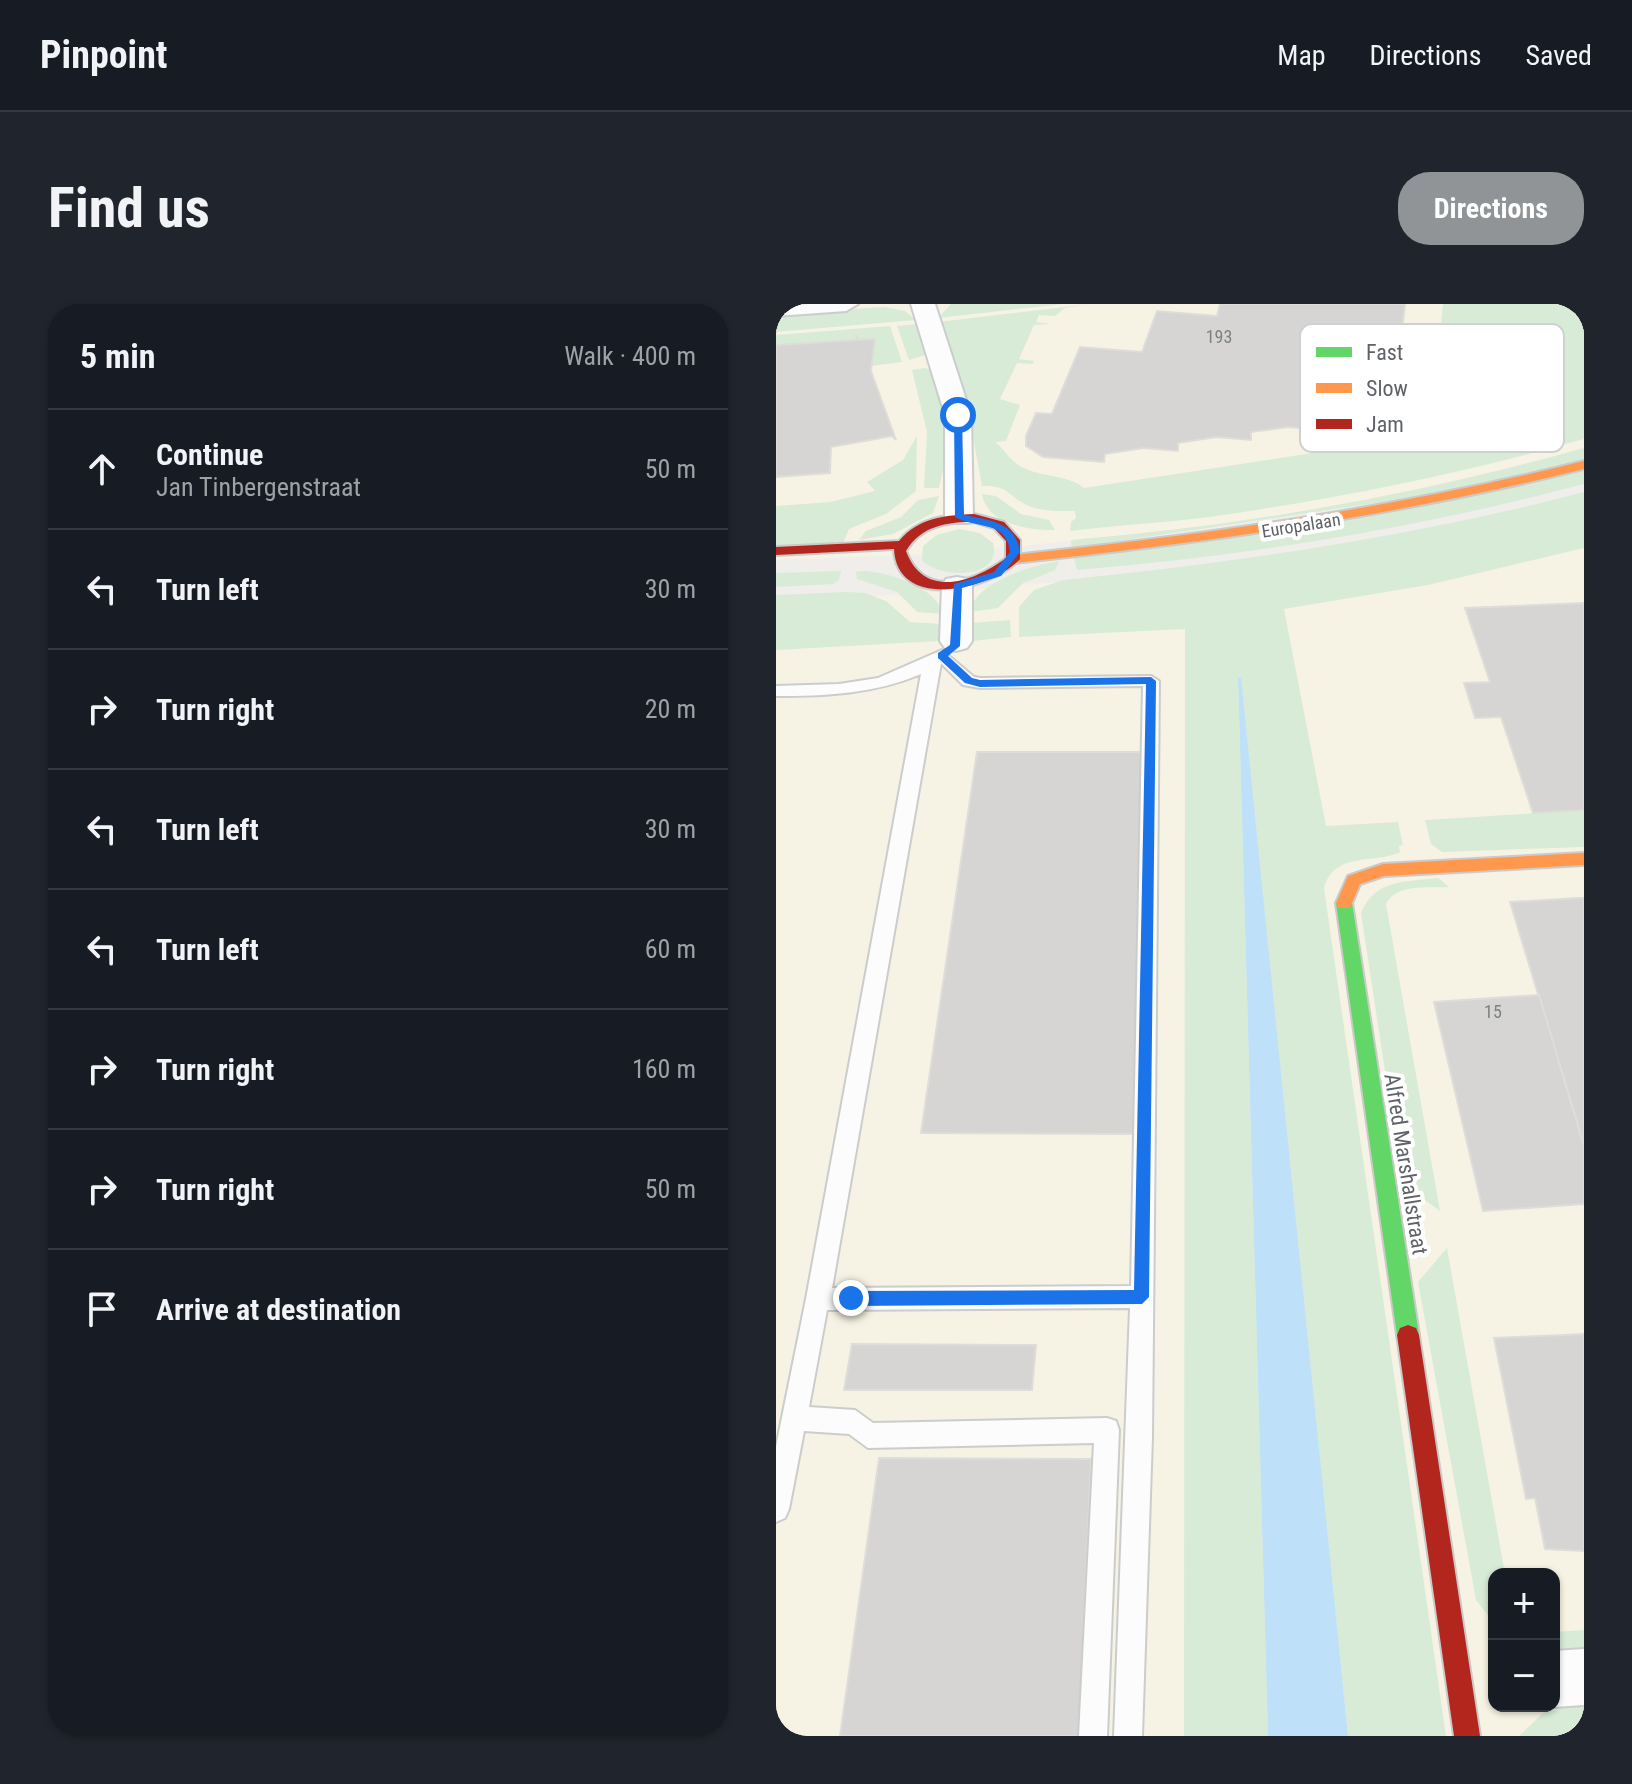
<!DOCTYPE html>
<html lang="en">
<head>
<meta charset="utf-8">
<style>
	:root { --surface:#171b24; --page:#20242c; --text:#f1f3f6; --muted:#9ea1a6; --line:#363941; --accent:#919496 }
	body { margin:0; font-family:"Roboto Condensed",sans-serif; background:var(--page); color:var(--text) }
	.controls { position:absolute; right:24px; bottom:24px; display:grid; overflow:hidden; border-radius:16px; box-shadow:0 2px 6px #0004 }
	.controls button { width:72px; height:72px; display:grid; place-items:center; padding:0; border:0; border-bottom:2px solid var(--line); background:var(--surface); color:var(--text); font:40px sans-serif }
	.stop { position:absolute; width:24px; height:24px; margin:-18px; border:6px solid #1a73e8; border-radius:50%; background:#fff }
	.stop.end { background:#1a73e8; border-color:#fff; box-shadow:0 2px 8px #0008 }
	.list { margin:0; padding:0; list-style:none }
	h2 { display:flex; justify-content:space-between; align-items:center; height:104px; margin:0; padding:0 32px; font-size:34px }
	h2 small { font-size:26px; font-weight:400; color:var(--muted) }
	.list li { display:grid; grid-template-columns:52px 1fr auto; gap:24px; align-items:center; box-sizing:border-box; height:120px; padding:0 32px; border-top:2px solid var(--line) }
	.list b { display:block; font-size:30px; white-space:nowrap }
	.list p { margin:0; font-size:26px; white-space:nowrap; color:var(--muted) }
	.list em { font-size:26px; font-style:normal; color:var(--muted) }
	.icon { flex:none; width:44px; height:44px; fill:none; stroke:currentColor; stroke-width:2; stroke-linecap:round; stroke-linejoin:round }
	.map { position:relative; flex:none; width:808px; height:1432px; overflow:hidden; border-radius:32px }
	header { display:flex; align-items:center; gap:48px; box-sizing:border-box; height:112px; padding:0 40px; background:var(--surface); border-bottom:2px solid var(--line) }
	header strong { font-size:38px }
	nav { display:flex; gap:44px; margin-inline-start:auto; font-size:28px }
	.intro { display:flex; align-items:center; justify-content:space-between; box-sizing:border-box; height:192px; padding:0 48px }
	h1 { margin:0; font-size:56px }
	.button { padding:20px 36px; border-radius:32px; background:var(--accent); color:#fff; font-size:28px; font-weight:700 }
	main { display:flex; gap:48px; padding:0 48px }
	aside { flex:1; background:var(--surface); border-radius:32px; box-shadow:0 2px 6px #0004 }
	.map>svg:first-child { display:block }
	.commercial { fill:#f7f3e4; fill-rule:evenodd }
	.green { fill:#d8ebd6 }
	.water { fill:#bfe0f9 }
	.building { fill:#d6d5d3; stroke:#deddd9; stroke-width:2 }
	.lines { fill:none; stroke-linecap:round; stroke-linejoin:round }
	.lane-casing { stroke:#cbcccc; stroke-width:4 }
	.street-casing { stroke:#cbcccc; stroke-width:4 }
	.fast-casing { stroke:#cacacb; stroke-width:4 }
	.slow-casing { stroke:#cacacb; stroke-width:4 }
	.jam-casing { stroke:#cacacb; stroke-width:4 }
	.lane { fill:#fdfcfc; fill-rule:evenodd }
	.street { fill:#fdfcfc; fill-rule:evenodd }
	.fast { fill:#63d668; fill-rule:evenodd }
	.slow { fill:#ff974d; fill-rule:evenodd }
	.jam { fill:#b3261e; fill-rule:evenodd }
	.route { fill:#1a73e8 }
	.labels { text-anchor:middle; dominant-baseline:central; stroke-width:8; stroke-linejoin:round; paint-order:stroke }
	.number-label { font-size:18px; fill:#7e8184 }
	.far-street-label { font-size:18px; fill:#5f6368; stroke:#fff }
	.street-label { font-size:22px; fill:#5f6368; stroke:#fff }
	.key { fill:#fff; stroke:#cfd0d2; stroke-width:2 }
	.key-label { font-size:22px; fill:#5f6368 }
</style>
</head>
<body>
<header>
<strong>Pinpoint</strong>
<nav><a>Map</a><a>Directions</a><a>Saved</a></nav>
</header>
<div class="intro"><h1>Find us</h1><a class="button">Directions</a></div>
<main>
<aside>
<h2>5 min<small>Walk · 400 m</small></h2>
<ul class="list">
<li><svg class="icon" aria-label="ahead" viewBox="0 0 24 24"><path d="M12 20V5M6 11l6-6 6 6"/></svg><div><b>Continue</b><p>Jan Tinbergenstraat</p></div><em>50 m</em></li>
<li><svg class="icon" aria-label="left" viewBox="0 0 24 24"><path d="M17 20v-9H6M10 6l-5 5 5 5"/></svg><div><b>Turn left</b></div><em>30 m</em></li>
<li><svg class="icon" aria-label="right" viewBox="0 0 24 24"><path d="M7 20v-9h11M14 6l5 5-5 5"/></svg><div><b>Turn right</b></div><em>20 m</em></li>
<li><svg class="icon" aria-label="left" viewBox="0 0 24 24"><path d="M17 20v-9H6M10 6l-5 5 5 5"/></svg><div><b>Turn left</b></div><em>30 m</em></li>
<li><svg class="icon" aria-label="left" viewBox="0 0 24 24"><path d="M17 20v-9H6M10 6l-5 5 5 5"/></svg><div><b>Turn left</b></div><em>60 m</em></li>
<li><svg class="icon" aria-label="right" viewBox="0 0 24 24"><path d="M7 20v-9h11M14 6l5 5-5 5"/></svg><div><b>Turn right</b></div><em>160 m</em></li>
<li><svg class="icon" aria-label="right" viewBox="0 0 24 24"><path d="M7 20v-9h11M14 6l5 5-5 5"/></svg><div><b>Turn right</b></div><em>50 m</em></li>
<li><svg class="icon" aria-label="arrive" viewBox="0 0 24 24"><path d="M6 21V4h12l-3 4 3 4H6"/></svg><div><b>Arrive at destination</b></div></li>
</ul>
</aside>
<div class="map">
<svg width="808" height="1432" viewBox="0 0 808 1432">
	<rect width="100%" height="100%" fill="#efeeea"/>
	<g class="commercial">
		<polygon points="0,0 808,0 808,149 582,202 462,219 179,249 0,256"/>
		<path d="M808,195V1432H0V300L573,256ZM718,1270H778V1402H718Z"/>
	</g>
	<g class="green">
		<polygon points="175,0 287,0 162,14"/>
		<path d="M314,0L289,4L279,12L263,11L260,18L275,20L258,21L243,55L258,57L257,60L241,59L224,95L244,101L230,137L219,138C227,143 234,158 248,164C269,174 290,170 308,184L601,139L585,130L655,118L667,0H808V135C685,170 560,195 433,213C387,219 340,221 294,227L295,218L300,214L299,207C283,207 268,208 253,202C232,193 234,181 206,182L190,95L162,18Z"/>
		<polygon points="109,3 129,7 140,16 0,28 0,12 7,9"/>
		<polygon points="142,20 152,50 133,56 121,22"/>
		<polygon points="114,22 126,58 95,62 81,31 81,36 0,41 0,31"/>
		<polygon points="148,64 158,66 169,100 173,140 163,184 148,184 151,128 136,66"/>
		<polygon points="141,132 140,187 110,210 73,225 67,239 0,244 0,202 54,198 99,187 91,178 127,156"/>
		<path d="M808,144V156L694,185L296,244L295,236C469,222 640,191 808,144Z"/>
		<path d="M808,166V180C642,224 472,252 301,266L298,254Z"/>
		<path d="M808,188V244L652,281L508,305L550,522L622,518L627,541L623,542L624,548C599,561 559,546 548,584L670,1432H572L462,375L492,1432H408L409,325L243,333V303L258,286L287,276C464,258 636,233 808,188Z"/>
		<path d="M206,190L220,192L245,210L273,216L279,226C255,227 210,220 206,190Z"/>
		<polygon points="163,192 157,209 117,230 83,236 90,227 125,213 142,196"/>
		<path d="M183,225L204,229L217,239C227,275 163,276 146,256L147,242L161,231Z"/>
		<path d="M283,257L279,266L247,279L222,304L194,308C198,278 257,261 283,257Z"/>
		<polygon points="65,267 63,276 57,280 0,283 0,269"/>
		<path d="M87,267C112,268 161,283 167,310L141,308L121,288L81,275L80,268Z"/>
		<polygon points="71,288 89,289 110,297 134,318 166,320 163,337 0,346 0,291"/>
		<polygon points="234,316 235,333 196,337 195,319"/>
		<polygon points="808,506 808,543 666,548 655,540 649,516"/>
		<path d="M662,574L673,583C653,584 620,579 610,600L664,907L626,879L585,609C599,575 629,578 662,574Z"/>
		<polygon points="671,944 729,1270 718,1270 718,1319 700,1296 642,978"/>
		<polygon points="808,1326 808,1348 778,1349 778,1328"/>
		<polygon points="808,1398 808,1432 743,1432 767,1409"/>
	</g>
	<polygon class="water" points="462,374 465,374 572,1432 492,1432"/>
	<g class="building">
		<polygon points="444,0 629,0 616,115 582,112 548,117 546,126 512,123 475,128 475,136 440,133 402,139 402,147 367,144 329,150 328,158 267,153 250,142 250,132 260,109 276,110 304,43 366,48 381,7 441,12"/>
		<polygon points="80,31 83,36 99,35 95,67 120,136 116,132 55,143 54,169 0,173 0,41 81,36"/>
		<polygon points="808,299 808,506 757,509 725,413 699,414 688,379 714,378 689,304"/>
		<polygon points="201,448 371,448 360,830 145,829"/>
		<polygon points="802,594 808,594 808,842 734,598"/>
		<polygon points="763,691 808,842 808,900 707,907 658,698"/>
		<polygon points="808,1030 808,1247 769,1245 759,1194 750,1195 718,1034"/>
		<polygon points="76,1040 260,1041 256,1086 68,1086"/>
		<polygon points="103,1154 315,1155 303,1432 64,1432"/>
	</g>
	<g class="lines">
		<defs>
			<path id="lane" d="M166,346L198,373L204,374L375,372L383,377L376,1133L366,1432H338L354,1004L51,1006L33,1103L79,1106L97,1119L331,1114L340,1117L343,1126L331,1432H303L318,1139L92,1144L73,1130L28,1127L13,1205L9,1214L0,1218V1143L30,995L145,370C98,390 50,392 0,392V382L63,380L102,374ZM165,359L187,381L204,384L367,382L355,982L56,984Z"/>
			<g id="street">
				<polygon points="0,0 82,0 70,7 0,12"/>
				<polygon points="135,0 159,0 195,111 197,213 193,219 173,219 169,213 169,111"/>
				<polygon points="181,273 192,275 196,282 196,337 191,344 180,347 169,344 164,337 166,282 170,275"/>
				<polygon points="808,1345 808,1401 778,1403 777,1402 778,1347"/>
			</g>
			<polygon id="fast" points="568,593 576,599 643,1031 640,1038 632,1041 624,1038 621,1031 560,599"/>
			<g id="slow">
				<path d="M808,157V165C620,212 430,239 237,259L230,255L237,251C430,231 620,204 808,157Z"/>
				<polygon points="808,549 808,561 608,572 584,580 574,604 562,604 560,599 572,572 607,560"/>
			</g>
			<g id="jam">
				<path d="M198,210L228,218L244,236V255C215,286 121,308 118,245L0,251V243L123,237C142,214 169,211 198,210ZM198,218L218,224L230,237V254C198,278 148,296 130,247C145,222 170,218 198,218Z"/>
				<polygon points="632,1021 640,1024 643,1031 704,1432 678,1432 621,1031 624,1024"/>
			</g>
		</defs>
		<use href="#lane" class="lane-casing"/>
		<use href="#street" class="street-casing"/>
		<use href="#fast" class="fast-casing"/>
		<use href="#slow" class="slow-casing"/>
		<use href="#jam" class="jam-casing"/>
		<use href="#lane" class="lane"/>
		<use href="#street" class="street"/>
		<use href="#fast" class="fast"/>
		<use href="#slow" class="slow"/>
		<use href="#jam" class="jam"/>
	</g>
	<path class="route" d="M182,109L186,111L188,211C213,216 240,218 244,248L225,272L186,284L184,342L172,352L196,374L204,376L375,373L380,377L373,993L366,1000L75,1002L68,994L75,987L358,986L370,380L204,383L189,379L162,354V349L174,341L178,280L218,268L234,248C231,216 200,225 179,213L178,111Z"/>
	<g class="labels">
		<g class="number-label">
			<text x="443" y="32">193</text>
			<text x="717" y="707">15</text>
		</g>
		<g class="far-street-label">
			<text transform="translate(525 221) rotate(-9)">Europalaan</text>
		</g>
		<g class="street-label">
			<text transform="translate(630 860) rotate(81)">Alfred Marshallstraat</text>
		</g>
	</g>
	<rect x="524" y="20" width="264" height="128" rx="12" class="key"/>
	<rect x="540" y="43" width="36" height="10" fill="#63d668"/>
	<rect x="540" y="79" width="36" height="10" fill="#ff974d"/>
	<rect x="540" y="115" width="36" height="10" fill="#b3261e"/>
	<g class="key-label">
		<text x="590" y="56">Fast</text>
		<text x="590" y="92">Slow</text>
		<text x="590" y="128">Jam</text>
	</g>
</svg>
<div class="controls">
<button>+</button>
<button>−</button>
</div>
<div class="stop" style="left:182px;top:111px"></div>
<div class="stop end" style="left:75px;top:994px"></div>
</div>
</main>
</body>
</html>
